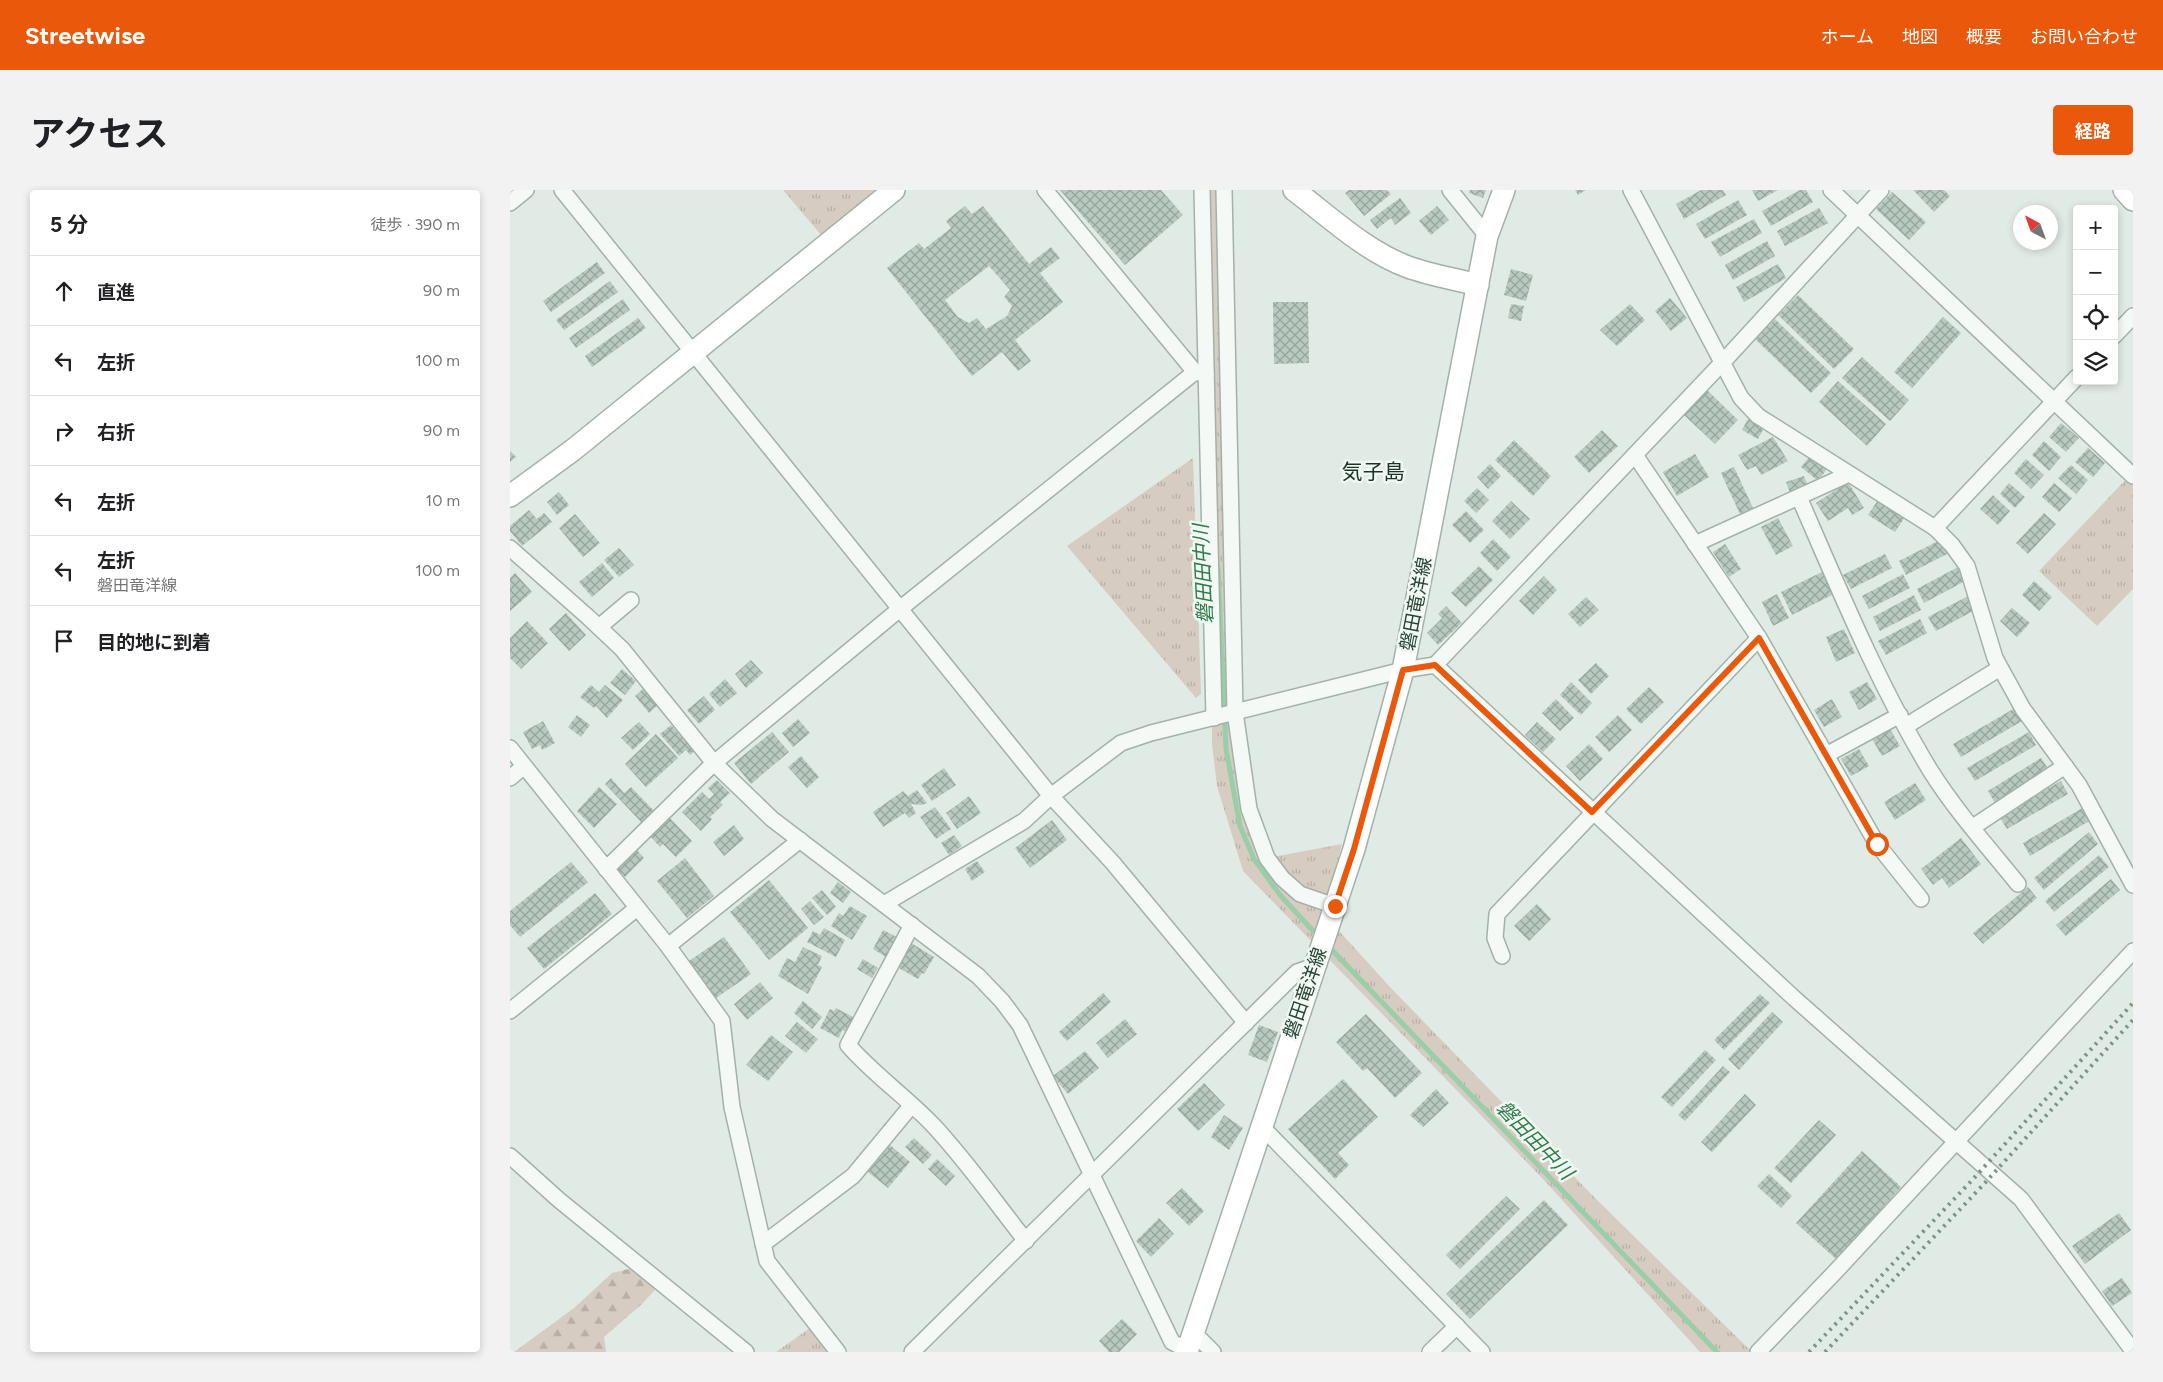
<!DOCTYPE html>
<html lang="ja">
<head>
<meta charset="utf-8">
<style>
	:root { --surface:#fff; --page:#f2f2f2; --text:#202124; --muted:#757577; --line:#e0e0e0; --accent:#ea580c }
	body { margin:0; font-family:Figtree,"Noto Sans JP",sans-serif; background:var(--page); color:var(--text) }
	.controls { position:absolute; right:15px; top:15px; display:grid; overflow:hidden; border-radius:5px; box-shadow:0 2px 8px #0003 }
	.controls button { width:45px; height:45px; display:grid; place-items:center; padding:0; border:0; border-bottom:1px solid var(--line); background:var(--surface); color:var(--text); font:25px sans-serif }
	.compass { position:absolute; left:1503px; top:15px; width:45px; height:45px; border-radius:50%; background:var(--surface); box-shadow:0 2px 8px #0003; rotate:319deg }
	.stop { position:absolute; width:15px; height:15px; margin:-11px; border:4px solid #ea580c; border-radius:50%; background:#fff }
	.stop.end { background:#ea580c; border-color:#fff; box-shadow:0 1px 5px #0008 }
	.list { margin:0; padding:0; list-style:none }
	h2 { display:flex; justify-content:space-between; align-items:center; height:65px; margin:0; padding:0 20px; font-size:21px }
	h2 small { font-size:16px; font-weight:400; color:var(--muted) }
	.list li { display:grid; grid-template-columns:32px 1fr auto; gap:15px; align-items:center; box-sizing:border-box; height:70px; padding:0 20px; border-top:1px solid var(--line) }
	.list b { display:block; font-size:19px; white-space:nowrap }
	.list p { margin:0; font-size:16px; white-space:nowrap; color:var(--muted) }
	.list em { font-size:16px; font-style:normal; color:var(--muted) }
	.icon { flex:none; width:28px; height:28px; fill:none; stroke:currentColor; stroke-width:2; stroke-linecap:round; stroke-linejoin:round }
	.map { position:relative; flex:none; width:1623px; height:1162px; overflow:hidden; border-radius:5px }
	header { display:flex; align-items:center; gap:30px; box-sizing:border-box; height:70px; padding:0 25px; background:var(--accent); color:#fff }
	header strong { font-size:24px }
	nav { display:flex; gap:28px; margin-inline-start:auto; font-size:18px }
	.intro { display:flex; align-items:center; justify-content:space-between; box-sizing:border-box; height:120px; padding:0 30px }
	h1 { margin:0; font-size:35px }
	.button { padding:12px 22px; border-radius:5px; background:var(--accent); color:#fff; font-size:18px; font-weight:700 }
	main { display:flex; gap:30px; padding:0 30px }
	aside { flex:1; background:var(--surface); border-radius:5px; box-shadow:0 2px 8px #0003 }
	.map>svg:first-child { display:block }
	.grass { fill:url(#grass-tufts) }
	.forest { fill:url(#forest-firs) }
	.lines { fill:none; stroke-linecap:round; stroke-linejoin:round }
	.stream { stroke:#99cea9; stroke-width:5 }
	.building { fill:url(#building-cross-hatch); fill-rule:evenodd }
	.street-casing { stroke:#a2b2a9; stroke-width:18 }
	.secondary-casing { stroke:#a2b2a9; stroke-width:24 }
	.street { stroke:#f4f9f6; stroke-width:15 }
	.secondary { stroke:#fff; stroke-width:21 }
	.rail { stroke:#799685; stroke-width:4; stroke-dasharray:2.5 5; stroke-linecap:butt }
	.route { stroke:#ea580c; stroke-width:6 }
	.labels { text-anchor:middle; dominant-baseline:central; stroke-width:5; stroke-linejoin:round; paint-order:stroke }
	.street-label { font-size:19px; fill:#284434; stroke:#f1f8f4 }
	.water-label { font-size:20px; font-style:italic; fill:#2e7c49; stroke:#f1f8f4 }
	.quarter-label { font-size:21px; fill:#1a3526; stroke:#f1f8f4 }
</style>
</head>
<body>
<header>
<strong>Streetwise</strong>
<nav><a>ホーム</a><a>地図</a><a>概要</a><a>お問い合わせ</a></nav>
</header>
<div class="intro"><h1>アクセス</h1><a class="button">経路</a></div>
<main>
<aside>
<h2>5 分<small>徒歩 · 390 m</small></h2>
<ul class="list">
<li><svg class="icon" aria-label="ahead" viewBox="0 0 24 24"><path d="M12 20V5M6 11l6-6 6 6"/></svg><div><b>直進</b></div><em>90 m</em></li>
<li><svg class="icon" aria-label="left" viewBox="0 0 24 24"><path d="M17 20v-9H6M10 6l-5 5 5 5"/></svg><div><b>左折</b></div><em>100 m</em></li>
<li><svg class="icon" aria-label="right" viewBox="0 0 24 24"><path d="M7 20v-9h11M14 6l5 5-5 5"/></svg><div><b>右折</b></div><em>90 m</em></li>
<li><svg class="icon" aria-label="left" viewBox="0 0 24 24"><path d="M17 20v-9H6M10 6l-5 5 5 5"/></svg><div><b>左折</b></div><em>10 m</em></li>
<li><svg class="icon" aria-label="left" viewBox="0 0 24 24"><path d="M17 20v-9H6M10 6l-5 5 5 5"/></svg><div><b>左折</b><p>磐田竜洋線</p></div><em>100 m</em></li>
<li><svg class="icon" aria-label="arrive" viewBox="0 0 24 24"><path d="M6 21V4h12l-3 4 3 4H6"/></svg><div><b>目的地に到着</b></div></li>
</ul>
</aside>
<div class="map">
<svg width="1623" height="1162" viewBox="0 0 1623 1162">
	<defs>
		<pattern id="grass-tufts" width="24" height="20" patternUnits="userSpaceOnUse" patternTransform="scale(1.25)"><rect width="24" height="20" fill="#d6ccc1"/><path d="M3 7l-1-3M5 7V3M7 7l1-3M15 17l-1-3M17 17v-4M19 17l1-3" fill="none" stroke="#b8b0a6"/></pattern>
		<pattern id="forest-firs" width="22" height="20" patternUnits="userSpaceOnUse" patternTransform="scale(1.25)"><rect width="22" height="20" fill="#d6ccc1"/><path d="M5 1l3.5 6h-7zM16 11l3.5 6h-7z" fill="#b8b0a6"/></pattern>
		<pattern id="building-cross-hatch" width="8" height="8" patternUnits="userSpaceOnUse" patternTransform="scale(1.25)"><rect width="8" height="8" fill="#b8c9bf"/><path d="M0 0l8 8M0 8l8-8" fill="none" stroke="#96a59c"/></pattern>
	</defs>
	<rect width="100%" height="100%" fill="#e1ebe5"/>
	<g class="grass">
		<polygon points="273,0 386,0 322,58"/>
		<polygon points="692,0 714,0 719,494 757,668 832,654 816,713 820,731 880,797 1084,1007 1242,1162 1190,1162 1033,989 733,681 707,596 702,554 701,406"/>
		<polygon points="683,268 691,504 686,508 557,356"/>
		<polygon points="1621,284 1623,286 1623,399 1587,436 1529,381"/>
		<polygon points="300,1138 320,1162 266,1162"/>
	</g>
	<polygon class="forest" points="131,1076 151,1093 133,1113 94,1147 96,1162 4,1162 64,1118 102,1083"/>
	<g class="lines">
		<g class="stream">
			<polyline points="708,378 716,559 730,636 744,669 770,705 803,741"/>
			<polyline points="821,759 1207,1162"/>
		</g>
	</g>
	<g class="building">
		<polygon points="550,0 651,0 673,25 615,75"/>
		<polygon points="839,0 877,0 881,4 854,26 835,3"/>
		<polygon points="960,0 976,0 973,8 959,3"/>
		<polygon points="1065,0 1076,0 1068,5"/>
		<polygon points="1191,0 1213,0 1216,5 1174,29 1166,14"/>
		<polygon points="1242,0 1268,0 1248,11"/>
		<polygon points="1290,0 1296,0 1303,12 1261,36 1252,21"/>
		<polygon points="1403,0 1434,0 1440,6 1424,22"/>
		<polygon points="1382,2 1416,32 1399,50 1366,19"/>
		<polygon points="890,8 901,23 885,35 881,28 867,39 860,30"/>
		<polygon points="1228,10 1237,25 1195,49 1186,34"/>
		<path d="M455,16L462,24L473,16L519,74L541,57L550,68L530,83L553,112L505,150L521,171L508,181L492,162L462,186L377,78L409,53L414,59L441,38L436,31ZM479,76L500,100L494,107L502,116L497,126L476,139L467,128L459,133L448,127L435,110Z"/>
		<polygon points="927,16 939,30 921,45 909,31"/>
		<polygon points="1309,18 1318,33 1275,56 1267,41"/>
		<polygon points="1244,29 1252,43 1210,67 1201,52"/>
		<polygon points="1257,51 1265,66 1223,90 1215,75"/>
		<polygon points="87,72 95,83 41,122 33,111"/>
		<polygon points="1268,74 1276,88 1234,112 1226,97"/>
		<polygon points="1001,79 1023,85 1016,111 994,105"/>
		<polygon points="100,91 108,102 54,140 46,130"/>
		<polygon points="1288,105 1344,159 1324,179 1268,125"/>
		<polygon points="1160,108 1177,128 1161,141 1145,121"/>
		<polygon points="113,109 120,120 66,158 59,148"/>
		<polygon points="763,112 798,112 799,173 764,174"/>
		<polygon points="1001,114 1014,116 1011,131 998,128"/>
		<polygon points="1120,114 1135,130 1107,156 1090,140"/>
		<polygon points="1433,127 1451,143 1402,198 1384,182"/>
		<polygon points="128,128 136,138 82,177 75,166"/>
		<polygon points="1265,129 1321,183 1301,203 1245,149"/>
		<polygon points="1352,167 1399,210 1380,231 1332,188"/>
		<polygon points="1328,191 1376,234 1357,256 1309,212"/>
		<polygon points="1197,200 1228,230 1205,254 1174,225"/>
		<polygon points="1238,229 1254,238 1248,249 1232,240"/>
		<polygon points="1551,233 1569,248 1556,262 1539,247"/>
		<polygon points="1092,240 1108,256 1079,283 1064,267"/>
		<polygon points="1263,247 1278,271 1251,285 1246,276 1237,280 1228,265"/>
		<polygon points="1004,250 1041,286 1023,306 985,270"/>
		<polygon points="1534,251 1551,267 1539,281 1522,265"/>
		<polygon points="1578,258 1595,273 1583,287 1565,272"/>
		<polygon points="0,261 6,267 0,272"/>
		<polygon points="1185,264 1199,287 1167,306 1153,282"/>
		<polygon points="1300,266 1317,279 1308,291 1291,277"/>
		<polygon points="1516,269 1534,285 1521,299 1504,283"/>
		<polygon points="980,274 991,286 978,299 967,287"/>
		<polygon points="1561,275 1578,290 1566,304 1548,288"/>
		<polygon points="1224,277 1243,318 1230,324 1211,283"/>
		<polygon points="1294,286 1299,299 1281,305 1276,292"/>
		<polygon points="1338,292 1354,318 1342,325 1338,318 1318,331 1306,313"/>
		<polygon points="1499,293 1515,307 1505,318 1490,304"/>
		<polygon points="1544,293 1562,308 1549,322 1532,307"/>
		<polygon points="967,298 979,310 966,323 954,311"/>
		<polygon points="49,302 59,315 47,325 37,312"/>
		<polygon points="1483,305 1500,321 1488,335 1470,319"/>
		<polygon points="1368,310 1395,327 1385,342 1358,325"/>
		<polygon points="1001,311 1020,329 1000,349 982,331"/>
		<polygon points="19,320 27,329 34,323 42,332 12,356 0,341 0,336"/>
		<polygon points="956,321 974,340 960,353 942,335"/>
		<polygon points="1534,323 1546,334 1518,364 1506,353"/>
		<polygon points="65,324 90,353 73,367 49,338"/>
		<polygon points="1268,328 1283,356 1266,365 1251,337"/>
		<polygon points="983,349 1001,367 987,381 970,363"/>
		<polygon points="1430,350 1437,364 1396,385 1389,371"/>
		<polygon points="1215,354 1231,379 1219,387 1203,362"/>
		<polygon points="109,358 124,375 109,387 94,370"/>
		<polygon points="1375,364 1382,378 1341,399 1333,385"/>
		<polygon points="92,373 104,388 82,407 69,392"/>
		<polygon points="969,376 983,390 956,417 941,403"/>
		<polygon points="1448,377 1455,391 1414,413 1407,399"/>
		<polygon points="1314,381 1324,404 1282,425 1271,402"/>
		<polygon points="5,383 22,402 0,421 0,388"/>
		<polygon points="1393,384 1400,398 1359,419 1352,406"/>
		<polygon points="1034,386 1047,400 1023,425 1009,411"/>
		<polygon points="1524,391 1542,407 1529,421 1512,405"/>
		<polygon points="1267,404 1279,428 1263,436 1252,412"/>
		<polygon points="1404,405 1411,420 1370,441 1363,427"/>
		<polygon points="1460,405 1467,419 1426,441 1418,427"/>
		<polygon points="1076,407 1089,420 1070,437 1058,424"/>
		<polygon points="936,416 952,433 928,455 917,443 932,428 928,424"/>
		<polygon points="1502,418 1520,433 1507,447 1490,431"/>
		<polygon points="56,423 76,445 59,461 39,439"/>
		<polygon points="1410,429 1417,443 1376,465 1368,451"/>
		<polygon points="17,431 38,453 11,479 0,468 0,448"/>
		<polygon points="1334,439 1345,463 1326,472 1316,447"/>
		<polygon points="241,470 253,483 236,498 225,484"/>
		<polygon points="1086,473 1099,486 1081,504 1068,490"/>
		<polygon points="112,479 126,491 115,505 100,493"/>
		<polygon points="215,489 227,503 210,517 199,504"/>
		<polygon points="1061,492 1082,513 1071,525 1050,505"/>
		<polygon points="1357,492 1367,509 1349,520 1339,502"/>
		<polygon points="81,495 89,502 95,495 113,510 97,528 86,516 84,518 70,507"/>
		<polygon points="135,497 149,514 139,523 125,506"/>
		<polygon points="1139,497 1154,512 1131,534 1116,519"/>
		<polygon points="194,506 205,520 189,534 177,520"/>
		<polygon points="1046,509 1064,528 1050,541 1032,523"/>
		<polygon points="1322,509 1332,527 1314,537 1304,520"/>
		<polygon points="1505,518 1512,531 1451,567 1443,554"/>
		<polygon points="67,525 80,535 71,547 58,537"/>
		<polygon points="1108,525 1122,540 1099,562 1085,547"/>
		<polygon points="288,529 300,543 283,557 272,543"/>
		<polygon points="33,531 45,553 32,560 30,555 22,559 13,542"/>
		<polygon points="129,532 140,544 123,560 111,548"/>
		<polygon points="1027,532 1046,549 1033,562 1015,545"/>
		<polygon points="161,535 184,561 180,565 176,560 169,566 150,544"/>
		<polygon points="1380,539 1390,556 1372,566 1362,549"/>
		<polygon points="262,542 279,562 241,594 224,573"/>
		<polygon points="1519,542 1526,555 1465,591 1457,578"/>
		<polygon points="146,544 168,568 136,597 115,574"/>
		<polygon points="1079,554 1093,569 1070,591 1056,576"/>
		<polygon points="1349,559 1359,576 1341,586 1331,569"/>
		<polygon points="291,566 309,587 297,598 278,577"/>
		<polygon points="1531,568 1539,580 1485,613 1478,601"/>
		<polygon points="434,578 446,595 422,611 411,595"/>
		<polygon points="101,588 114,603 121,597 146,623 134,635 95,594"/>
		<polygon points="207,590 220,603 210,612 213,615 200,627 202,629 191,641 172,622 192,602 199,609 204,604 198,598"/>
		<polygon points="1551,591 1558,604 1497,639 1489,626"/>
		<polygon points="1405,593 1416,610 1385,630 1374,612"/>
		<polygon points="89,597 107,614 84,638 67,621"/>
		<polygon points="407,600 417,613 412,615 401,614 406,623 399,628 395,623 373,637 363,622 393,601 398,606"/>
		<polygon points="459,606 471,623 447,639 436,623"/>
		<polygon points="425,617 441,639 426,649 410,627"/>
		<polygon points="1574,617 1581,630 1520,666 1513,653"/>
		<polygon points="158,626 182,651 166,667 153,654 150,657 139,645"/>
		<polygon points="542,630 557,650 520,678 505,658"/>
		<polygon points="224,635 234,649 214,666 203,652"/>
		<polygon points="1579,642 1588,654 1534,700 1524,688"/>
		<polygon points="444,645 452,656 439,665 431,653"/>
		<polygon points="1451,648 1471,674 1439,698 1432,688 1423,695 1411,679"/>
		<polygon points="127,660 134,668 115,687 107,679"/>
		<polygon points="1589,665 1599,677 1544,722 1535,711"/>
		<polygon points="175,668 204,706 177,728 147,691"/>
		<polygon points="467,671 475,682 462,691 455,679"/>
		<polygon points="61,672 78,692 10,747 0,735 0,721"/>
		<polygon points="1601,689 1610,700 1556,746 1546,735"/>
		<polygon points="259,690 298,738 259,770 220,722"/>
		<polygon points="328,692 341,702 333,713 320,703"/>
		<polygon points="1518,697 1527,708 1473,754 1463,743"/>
		<polygon points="312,700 326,717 317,725 302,708"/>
		<polygon points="85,703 102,724 34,779 17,758"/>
		<polygon points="300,711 314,727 304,735 291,719"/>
		<polygon points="1027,714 1041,729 1019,751 1004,736"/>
		<polygon points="340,716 357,726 342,750 321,736 329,723 333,726"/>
		<polygon points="314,738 335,750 326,767 297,752 303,741 310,745"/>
		<polygon points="373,740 387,747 376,767 363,759"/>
		<polygon points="214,747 241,784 206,808 179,771"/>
		<polygon points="401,753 424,767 414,784 412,783 408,789 387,777"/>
		<polygon points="293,757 312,766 308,775 312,777 298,804 268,786 277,768 285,772"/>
		<polygon points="353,769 368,778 362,788 347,779"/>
		<polygon points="250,792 263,808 237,830 224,814"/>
		<polygon points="593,803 601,812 557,851 549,842"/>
		<polygon points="1250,804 1260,813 1214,860 1204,850"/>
		<polygon points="293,811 312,827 302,839 284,823"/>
		<polygon points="326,818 343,827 336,842 332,840 329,848 310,838 320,819 324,821"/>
		<polygon points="1262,822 1273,832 1229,880 1218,869"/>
		<polygon points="856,824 912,883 885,908 857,878 853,881 826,852"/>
		<polygon points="615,829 627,844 598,868 586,853"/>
		<polygon points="287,832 308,849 296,863 275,846"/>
		<polygon points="749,835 768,842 757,872 738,865"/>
		<polygon points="261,845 283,862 258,891 236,875"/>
		<polygon points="1195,860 1206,870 1162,917 1151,907"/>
		<polygon points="575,861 589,878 558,904 543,886"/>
		<polygon points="1213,876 1220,882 1175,931 1168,925"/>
		<polygon points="833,889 868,927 828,963 839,975 825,989 778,939"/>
		<polygon points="694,893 715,915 688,941 667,919"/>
		<polygon points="926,899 939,913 913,937 900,925"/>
		<polygon points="1235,904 1246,915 1202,962 1191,952"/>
		<polygon points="714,925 733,938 719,960 701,947"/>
		<polygon points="1309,930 1326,945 1281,993 1264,978"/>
		<polygon points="404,948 422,965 413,974 395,957"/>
		<polygon points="380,955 400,972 378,998 358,982"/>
		<polygon points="1352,961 1391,997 1326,1069 1286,1033"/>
		<polygon points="427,969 445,986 436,996 418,979"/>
		<polygon points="1259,984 1282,1006 1271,1018 1247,996"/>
		<polygon points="672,998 694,1021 679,1036 656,1013"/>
		<polygon points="996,1006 1010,1019 950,1079 936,1065"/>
		<polygon points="1034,1010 1058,1035 960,1129 936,1104"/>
		<polygon points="1609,1023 1621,1040 1575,1074 1562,1056"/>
		<polygon points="649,1028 664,1044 641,1067 626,1051"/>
		<polygon points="1612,1088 1622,1103 1602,1116 1592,1101"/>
		<polygon points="612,1129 627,1144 609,1162 599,1162 589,1151"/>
	</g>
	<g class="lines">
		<defs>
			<g id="street">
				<polyline points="52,0 541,606 603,673 736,833"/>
				<polyline points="535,0 685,182"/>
				<polyline points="692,0 704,528"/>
				<polyline points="714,0 725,522 739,619 757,668 772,688 790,704 825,716"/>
				<polyline points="940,0 977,46"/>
				<polyline points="1121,0 1231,208 1248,226 1425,338 1442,355 1457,376 1485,468 1513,519 1569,595 1623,695"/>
				<polyline points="1321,0 1623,286"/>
				<polyline points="0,13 16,0"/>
				<polyline points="1604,146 1623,126"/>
				<polyline points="1125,265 1249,448 1367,654 1411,709"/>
				<path d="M1289,307C1329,399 1368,494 1420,580C1445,620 1478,657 1508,694"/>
				<polyline points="1425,338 1567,187"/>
				<polyline points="1185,354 1339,284"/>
				<polyline points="0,358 78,427 112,459 204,573 262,629 468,786 492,811 510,835 662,1152 677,1160"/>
				<polyline points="89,437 121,410"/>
				<polyline points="925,475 1212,173 1371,0"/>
				<polyline points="1396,536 1490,478"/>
				<polyline points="0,558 158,756 290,650"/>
				<polyline points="1316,565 1390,525"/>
				<polyline points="0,588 13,577"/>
				<polyline points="1463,637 1555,576"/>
				<polyline points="96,679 204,573 391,418 685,182 696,184"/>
				<polyline points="374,714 514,631 541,606 611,553 641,543 893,480 925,475 1284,808 1511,1009 1623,1161"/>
				<path d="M402,735L338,855C363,884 395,906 422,934C456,970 485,1012 516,1051"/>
				<polyline points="158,756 212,831 222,917 257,1071 328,1162"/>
				<polyline points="992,766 985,748 987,724 1249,448"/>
				<polyline points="0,821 127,718"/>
				<polyline points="751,936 972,1162"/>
				<polyline points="0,966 49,1010 236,1162"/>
				<polyline points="253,1054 343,986 401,916"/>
				<polyline points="683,1142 703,1162"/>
				<polyline points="402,1162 787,782 804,776"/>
				<polyline points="920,1162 947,1136"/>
				<polyline points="1248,1162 1326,1081 1623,761"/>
			</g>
			<g id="secondary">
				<path d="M784,0C820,27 855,61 898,77C920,85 945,89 968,95"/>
				<polyline points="1614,0 1623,10"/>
				<polyline points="0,306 63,260 384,0"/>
				<polyline points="677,1162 844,659 893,480 977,46 994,0"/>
			</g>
		</defs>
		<use href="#street" class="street-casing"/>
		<use href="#secondary" class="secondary-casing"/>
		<use href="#street" class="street"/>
		<use href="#secondary" class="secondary"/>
		<g class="rail">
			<polyline points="1299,1162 1465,987 1623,813"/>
			<polyline points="1315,1162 1473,995 1623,830"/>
		</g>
	</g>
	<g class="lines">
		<polyline class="route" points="825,716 844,659 893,480 925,475 1082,622 1249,448 1367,654"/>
	</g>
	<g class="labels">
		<g class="street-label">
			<text transform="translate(906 414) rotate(-79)">磐田竜洋線</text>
			<text transform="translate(795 803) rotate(-71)">磐田竜洋線</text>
		</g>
		<g class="water-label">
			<text transform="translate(693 384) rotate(-93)">磐田田中川</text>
			<text transform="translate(1025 950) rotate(46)">磐田田中川</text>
		</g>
		<g class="quarter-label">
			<text x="863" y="281">気子島</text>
		</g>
	</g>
</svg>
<div class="controls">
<button>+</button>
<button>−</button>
<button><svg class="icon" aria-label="locate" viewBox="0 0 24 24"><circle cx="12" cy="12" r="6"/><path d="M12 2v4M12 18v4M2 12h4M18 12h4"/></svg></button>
<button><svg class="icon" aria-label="layers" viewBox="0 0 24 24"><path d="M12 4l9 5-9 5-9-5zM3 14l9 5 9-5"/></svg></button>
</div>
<svg class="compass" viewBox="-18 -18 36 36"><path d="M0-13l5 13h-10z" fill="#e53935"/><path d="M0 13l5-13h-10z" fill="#757577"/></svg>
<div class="stop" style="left:1367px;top:654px"></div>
<div class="stop end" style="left:825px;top:716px"></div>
</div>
</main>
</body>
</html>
